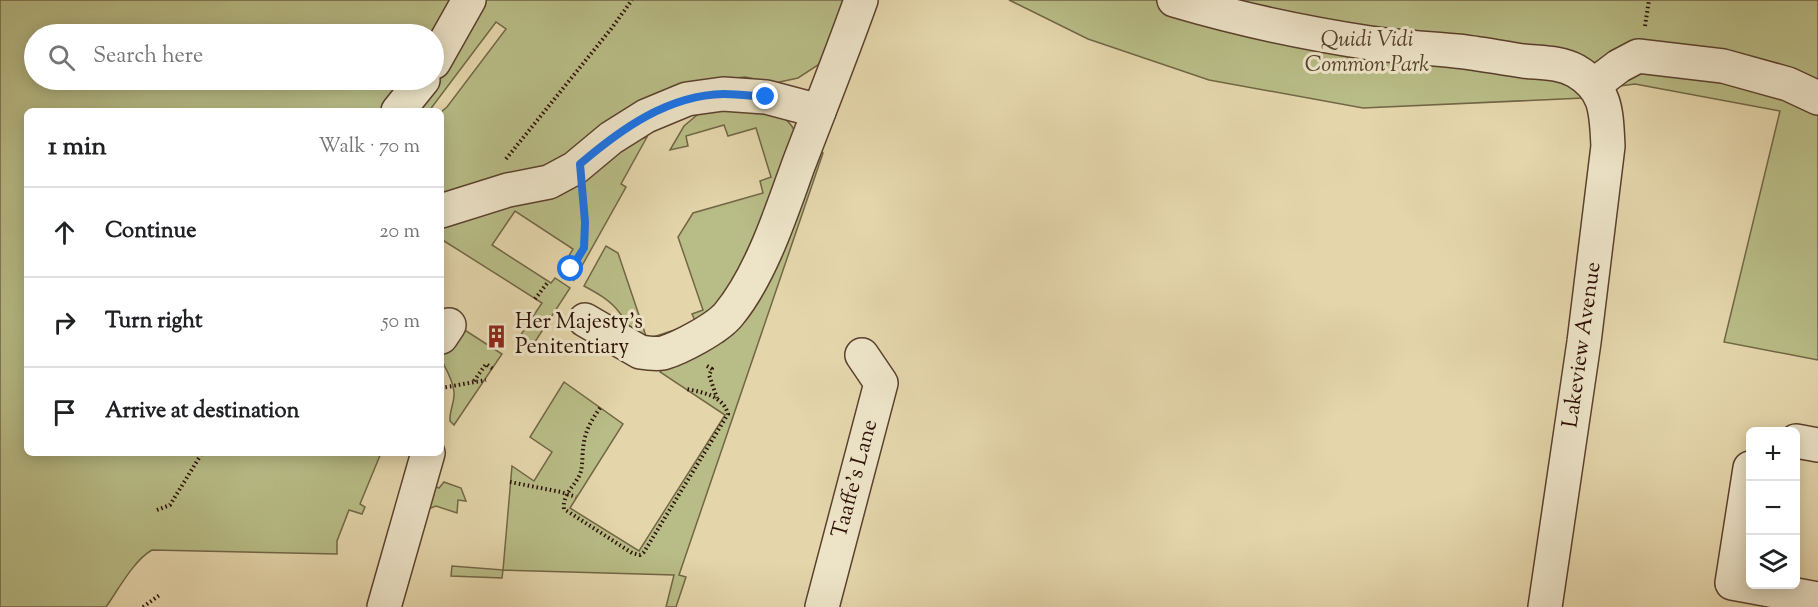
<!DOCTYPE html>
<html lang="en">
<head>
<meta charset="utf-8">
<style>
	:root { --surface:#fff; --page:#f2f2f2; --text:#202124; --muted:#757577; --line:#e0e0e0 }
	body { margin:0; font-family:"Sorts Mill Goudy",serif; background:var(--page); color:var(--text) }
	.controls { position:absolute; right:18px; bottom:18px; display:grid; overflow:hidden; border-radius:9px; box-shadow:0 3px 15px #0003 }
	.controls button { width:54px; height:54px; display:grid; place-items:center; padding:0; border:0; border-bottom:2px solid var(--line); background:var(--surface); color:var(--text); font:30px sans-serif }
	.stop { position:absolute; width:18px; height:18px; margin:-14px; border:4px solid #1a73e8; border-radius:50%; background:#fff }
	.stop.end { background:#1a73e8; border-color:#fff; box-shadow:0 2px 6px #0008 }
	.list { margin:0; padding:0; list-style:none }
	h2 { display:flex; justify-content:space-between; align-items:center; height:78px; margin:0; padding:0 24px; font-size:26px }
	h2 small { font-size:20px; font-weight:400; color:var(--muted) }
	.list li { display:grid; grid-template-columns:39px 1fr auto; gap:18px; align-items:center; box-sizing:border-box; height:90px; padding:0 24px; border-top:2px solid var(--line) }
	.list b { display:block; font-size:22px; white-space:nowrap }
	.list em { font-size:20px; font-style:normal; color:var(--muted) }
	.icon { flex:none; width:33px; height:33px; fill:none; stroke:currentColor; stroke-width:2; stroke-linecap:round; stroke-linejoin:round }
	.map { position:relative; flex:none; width:1818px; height:607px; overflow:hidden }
	.search { position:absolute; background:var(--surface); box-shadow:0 3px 15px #0003; left:24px; top:24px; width:420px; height:66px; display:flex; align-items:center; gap:15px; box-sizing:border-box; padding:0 21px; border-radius:33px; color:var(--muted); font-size:22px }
	.panel { position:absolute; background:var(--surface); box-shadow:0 3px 15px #0003; left:24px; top:108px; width:420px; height:348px; border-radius:9px }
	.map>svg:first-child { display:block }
	.green { fill:#b8bc86; stroke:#726646; stroke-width:1.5; fill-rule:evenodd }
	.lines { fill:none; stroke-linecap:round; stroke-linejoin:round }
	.minor-casing { stroke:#5b402e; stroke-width:36 }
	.path { stroke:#2d0f05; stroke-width:4; stroke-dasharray:1.5 3; stroke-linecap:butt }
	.minor { stroke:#ede4c8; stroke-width:33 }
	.route { stroke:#1a73e8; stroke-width:8 }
	.labels { text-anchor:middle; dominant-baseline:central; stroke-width:6; stroke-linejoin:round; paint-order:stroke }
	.park-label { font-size:22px; font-style:italic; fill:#57432c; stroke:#ede4c8 }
	.poi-label { font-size:22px; fill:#2d0f05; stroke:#ede4c8; text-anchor:start }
	.street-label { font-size:22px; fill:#2d0f05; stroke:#ede4c8 }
</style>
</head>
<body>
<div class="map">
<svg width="1818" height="607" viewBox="0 0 1818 607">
	<rect width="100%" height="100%" fill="#e4d5aa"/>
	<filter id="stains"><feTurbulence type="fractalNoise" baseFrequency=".00333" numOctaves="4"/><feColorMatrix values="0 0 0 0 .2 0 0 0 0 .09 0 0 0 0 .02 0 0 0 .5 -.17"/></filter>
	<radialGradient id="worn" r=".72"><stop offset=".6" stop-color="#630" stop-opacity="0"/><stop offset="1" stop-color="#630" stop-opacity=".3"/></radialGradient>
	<g class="green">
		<path d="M0,0H846L832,43L818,65L798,78L775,83L745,77L707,81L563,160L441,199V112L447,107L506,29L496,22L429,111H27V453H381L360,504L365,507L362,514L349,510L337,541V554L152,550C134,560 118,590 106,607H0ZM34,34H434V80H34Z"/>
		<polygon points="1009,0 1818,0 1818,360 1724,342 1780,111 1635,84 1612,87 1584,98 1363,108 1209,80 1088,39"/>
		<path d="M734,102C759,106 796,112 798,144C799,152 795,161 793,168L730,303C708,326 675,340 644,342C633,334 628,323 619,312C610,300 597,293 584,286L606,246L618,253L647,339L696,323L692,314L703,310L678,237L693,213L763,193L760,181L771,177L756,128L728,136L724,125L686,136L688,146L670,150L684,126L703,110Z"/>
		<polygon points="647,137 621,184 626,187 574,280 571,269 564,264 573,249 515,211 492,245 551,283 555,278 570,288 531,348 518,339 542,303 441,239 441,220 629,142"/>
		<path d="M819,152L823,153L679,575L686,577L676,607H666L674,575L503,570L502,578L451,576L452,566L503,570L512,466L534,481L552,452L530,437L564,382L623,424L570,508L639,551L725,415L660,372C676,357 701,342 723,342L734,333L735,320Z"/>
		<path d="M460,327L502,354L454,425L450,421C449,411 455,402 454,392C453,380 446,369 441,359Z"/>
		<polygon points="444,482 461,488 466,501 458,500 457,513 436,506 431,508 423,505 432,485 439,488"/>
	</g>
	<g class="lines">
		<defs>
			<g id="minor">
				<path d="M1174,0C1238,19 1304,33 1370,43C1398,47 1427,48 1456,51C1478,53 1501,58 1523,61C1541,63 1560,62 1576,71C1608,90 1606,114 1608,146L1584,342L1545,607"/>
				<polyline points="434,62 469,0"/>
				<polyline points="1594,85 1619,66 1638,56 1723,66 1788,84 1818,98"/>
				<polyline points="398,111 423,80"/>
				<polyline points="441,211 508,190 549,182 575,168 611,138 646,116 687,99 723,94 766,97 819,111"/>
				<path d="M585,320L640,352C647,353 656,354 663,353C680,348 718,328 729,314C761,275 781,213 798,166C819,111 841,56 861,0"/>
				<polyline points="441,337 449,325"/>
				<polyline points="1796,441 1818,445"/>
				<polyline points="1750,468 1732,583 1818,599"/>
				<polyline points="384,607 428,453"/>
				<polyline points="822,607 881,383 862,355"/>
			</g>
		</defs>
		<use href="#minor" class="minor-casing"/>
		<g class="path">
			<polyline points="1645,26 1649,0"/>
			<polyline points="506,159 611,29 632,0"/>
			<polyline points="571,269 584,248 583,199"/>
			<polyline points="535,299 548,282"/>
			<polyline points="707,366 712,369 709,375 717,398"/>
			<polyline points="474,381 486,364 493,369"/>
			<polyline points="441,388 486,380"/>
			<path d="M600,408C593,418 586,429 584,442C582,451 583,462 581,471C577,485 562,493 564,509L632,553L640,555L644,552L728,414C723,396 703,392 686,389"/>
			<polyline points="510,482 561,492 576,497"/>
			<polyline points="157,510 170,505 202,453"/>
			<polyline points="143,607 161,594"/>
		</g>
		<use href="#minor" class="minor"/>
	</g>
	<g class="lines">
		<path class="route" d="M571,269L584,248L585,222L580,164C621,129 668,95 724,94C738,94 752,96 766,97"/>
	</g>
	<defs>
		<symbol id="building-bare" viewBox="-9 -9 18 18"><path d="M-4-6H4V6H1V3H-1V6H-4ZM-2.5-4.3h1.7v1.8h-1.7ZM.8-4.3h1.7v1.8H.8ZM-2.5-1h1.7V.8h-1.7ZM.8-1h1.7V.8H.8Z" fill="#8f2418" stroke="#ede4c8" stroke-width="2.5" paint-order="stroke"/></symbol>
	</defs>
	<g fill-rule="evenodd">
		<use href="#building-bare" x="480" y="320" width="33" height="33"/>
	</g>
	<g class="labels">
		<g class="park-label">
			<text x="1367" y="41">Quidi Vidi<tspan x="1367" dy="25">Common Park</tspan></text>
		</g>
		<g class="poi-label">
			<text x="515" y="323">Her Majesty’s<tspan x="515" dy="25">Penitentiary</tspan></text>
		</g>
		<g class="street-label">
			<text transform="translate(1583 345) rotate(-82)">Lakeview Avenue</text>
			<text transform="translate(856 479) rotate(-75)">Taaffe's Lane</text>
		</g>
	</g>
	<rect width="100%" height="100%" filter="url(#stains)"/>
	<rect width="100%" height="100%" fill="url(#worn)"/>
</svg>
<div class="controls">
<button>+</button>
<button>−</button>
<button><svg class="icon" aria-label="layers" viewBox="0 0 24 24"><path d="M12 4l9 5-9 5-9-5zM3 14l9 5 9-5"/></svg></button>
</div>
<div class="stop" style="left:571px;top:269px"></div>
<div class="stop end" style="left:766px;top:97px"></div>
<div class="search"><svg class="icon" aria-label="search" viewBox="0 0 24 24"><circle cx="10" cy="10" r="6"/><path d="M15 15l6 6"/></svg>Search here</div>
<section class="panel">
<h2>1 min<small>Walk · 70 m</small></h2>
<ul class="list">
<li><svg class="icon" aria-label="ahead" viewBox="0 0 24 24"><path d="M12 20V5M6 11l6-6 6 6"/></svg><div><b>Continue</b></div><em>20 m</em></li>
<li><svg class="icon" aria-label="right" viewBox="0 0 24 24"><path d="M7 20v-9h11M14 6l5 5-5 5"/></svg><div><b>Turn right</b></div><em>50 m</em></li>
<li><svg class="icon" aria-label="arrive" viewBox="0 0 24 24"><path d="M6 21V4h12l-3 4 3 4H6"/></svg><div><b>Arrive at destination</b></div></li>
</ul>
</section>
</div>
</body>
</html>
